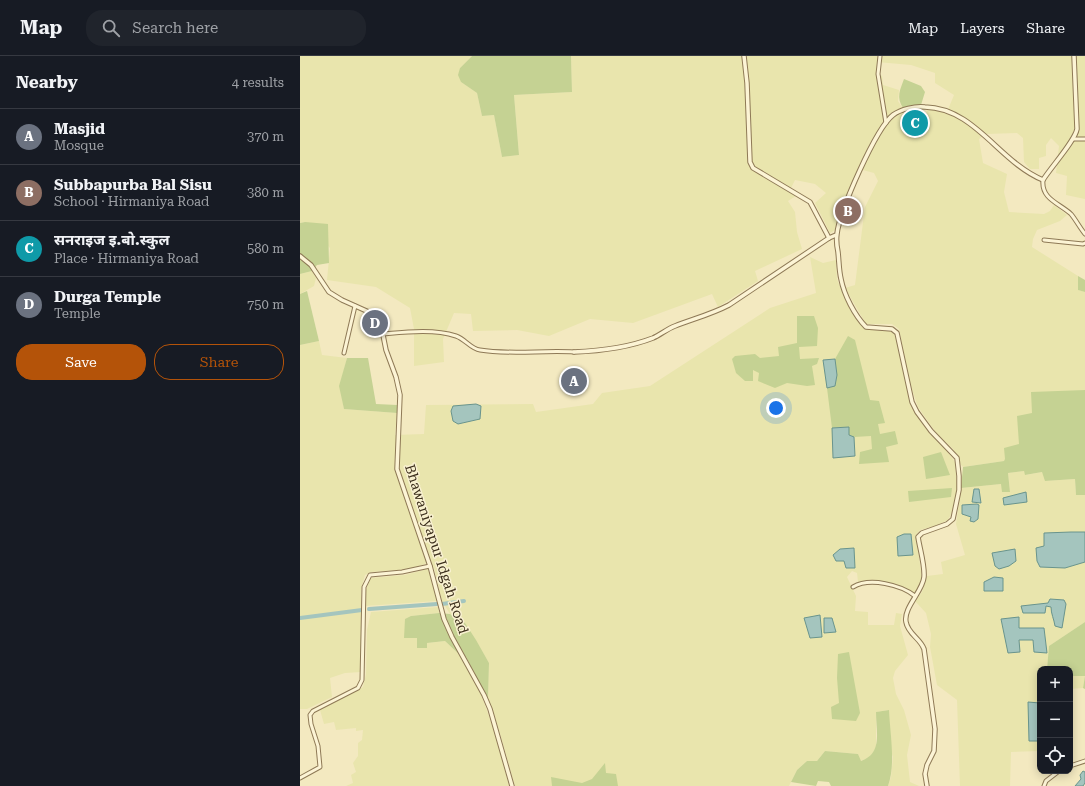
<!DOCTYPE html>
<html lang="en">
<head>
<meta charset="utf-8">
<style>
	:root { --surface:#171b24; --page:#20242c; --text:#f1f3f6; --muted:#9ea1a6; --line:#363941; --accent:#b45309 }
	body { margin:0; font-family:"Roboto Serif","Noto Sans Devanagari",serif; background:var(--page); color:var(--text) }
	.controls { position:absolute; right:12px; bottom:12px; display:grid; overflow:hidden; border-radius:8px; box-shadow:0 2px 10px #0003 }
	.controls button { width:36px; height:36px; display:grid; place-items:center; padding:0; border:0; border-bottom:1px solid var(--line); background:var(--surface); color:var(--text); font:20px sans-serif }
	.you { position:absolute; left:476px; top:352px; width:14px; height:14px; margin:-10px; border:3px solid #fff; border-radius:50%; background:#1a73e8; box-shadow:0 0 0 6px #1a73e833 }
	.badge { display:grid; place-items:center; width:26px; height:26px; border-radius:50%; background:var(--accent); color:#fff; font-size:13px; font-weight:700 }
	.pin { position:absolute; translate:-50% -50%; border:2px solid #fff; box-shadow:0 1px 4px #0006 }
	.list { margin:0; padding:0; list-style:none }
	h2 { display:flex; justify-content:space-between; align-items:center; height:52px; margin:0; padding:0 16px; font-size:17px }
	h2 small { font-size:13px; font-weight:400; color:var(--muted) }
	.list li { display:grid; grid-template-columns:26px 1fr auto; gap:12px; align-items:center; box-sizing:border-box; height:56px; padding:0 16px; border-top:1px solid var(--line) }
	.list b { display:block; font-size:15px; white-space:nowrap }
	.list p { margin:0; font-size:13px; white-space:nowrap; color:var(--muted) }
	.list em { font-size:13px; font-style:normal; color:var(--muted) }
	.actions { display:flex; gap:8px; padding:12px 16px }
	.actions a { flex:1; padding:9px 0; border:1px solid var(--accent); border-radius:16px; text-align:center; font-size:14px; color:var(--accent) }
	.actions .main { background:var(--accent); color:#fff }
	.icon { flex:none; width:22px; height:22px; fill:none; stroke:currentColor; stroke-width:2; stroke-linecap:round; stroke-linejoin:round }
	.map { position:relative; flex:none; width:785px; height:730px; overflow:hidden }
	header { display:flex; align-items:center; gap:24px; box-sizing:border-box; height:56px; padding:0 20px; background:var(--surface); border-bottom:1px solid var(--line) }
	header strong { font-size:19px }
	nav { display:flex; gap:22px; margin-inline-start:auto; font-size:14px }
	.search { width:280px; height:36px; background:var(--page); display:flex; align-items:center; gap:10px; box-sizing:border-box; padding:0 14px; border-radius:16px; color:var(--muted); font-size:15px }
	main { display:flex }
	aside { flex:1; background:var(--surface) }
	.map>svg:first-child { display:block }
	.farmland { fill:#e9e5ad; fill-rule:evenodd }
	.green { fill:#c5d293 }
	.water { fill:#a4c5be; stroke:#69948d }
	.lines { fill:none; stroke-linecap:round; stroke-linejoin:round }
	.canal { stroke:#a4c5be; stroke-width:4 }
	.minor-casing { stroke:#8e7956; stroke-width:5 }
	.tertiary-casing { stroke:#8e7956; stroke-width:5.5 }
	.minor { stroke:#fcf4d5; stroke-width:3 }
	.tertiary { stroke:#fcf4d5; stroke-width:3.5 }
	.labels { text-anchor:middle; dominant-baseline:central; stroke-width:3; stroke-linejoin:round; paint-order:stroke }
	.street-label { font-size:14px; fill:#3c2f1c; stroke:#f9f1d1 }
</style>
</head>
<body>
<header>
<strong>Map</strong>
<div class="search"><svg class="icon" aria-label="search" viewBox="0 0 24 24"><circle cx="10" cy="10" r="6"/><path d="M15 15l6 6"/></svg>Search here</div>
<nav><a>Map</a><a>Layers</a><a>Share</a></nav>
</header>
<main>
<aside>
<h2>Nearby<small>4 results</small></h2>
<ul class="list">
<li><span class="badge" style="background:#6b7280">A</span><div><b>Masjid</b><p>Mosque</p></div><em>370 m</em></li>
<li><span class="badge" style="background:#8d6e63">B</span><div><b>Subbapurba Bal Sisu</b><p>School · Hirmaniya Road</p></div><em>380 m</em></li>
<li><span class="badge" style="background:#0f9aa8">C</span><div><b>सनराइज इ.बाे.स्कुल</b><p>Place · Hirmaniya Road</p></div><em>580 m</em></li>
<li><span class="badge" style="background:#6b7280">D</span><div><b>Durga Temple</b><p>Temple</p></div><em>750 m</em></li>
</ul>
<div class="actions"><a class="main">Save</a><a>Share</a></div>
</aside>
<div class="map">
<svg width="785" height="730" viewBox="0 0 785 730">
	<rect width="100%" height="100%" fill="#f3e9c0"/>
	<g class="farmland">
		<path d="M0,0H172L160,12L161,26L177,37L182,60L194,59L202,101L219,99L214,39L272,36L271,0H785V143L766,139L767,120L756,117L759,90L751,82L746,89V100L739,102V113H730L724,106L723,82L717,77L686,78L679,83L683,107L707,118L704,136L709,156L744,158L750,155L754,149L767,159L760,165L737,174L733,183L732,191L778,220V234L785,236V334L770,336L732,357L719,388L704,405L663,411L661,409L653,393L637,378L618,351L609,325L599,273L592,268H566L545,232L555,229L565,151L578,125L574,117L559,113L539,155L535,174L530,177L515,147L526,137L515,128L495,124L489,136L496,140L488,145L495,156L497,176L502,193L455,215L458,225L418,251L412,238L333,267L290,263L249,280L217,274L173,275L171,258L154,257L143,283L144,306L114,310V273L110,252L76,231L27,224L30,192L5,166L0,167ZM577,6L611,9L635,17V27L654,39L647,56L627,53L626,65L619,66L618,72L612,73V65H606L605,56L598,45L599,34L583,29L582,20L576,17Z"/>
		<polygon points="510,201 523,207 536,204 537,223 541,233 562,270 570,273 584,273 595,276 611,350 624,370 647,395 655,406 657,432 654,452 648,464 635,470 620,474 616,479 622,523 620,530 614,537 595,528 573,525 558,526 557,517 552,515 547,521 556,540 555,555 568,556 568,569 594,569 596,557 602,558 600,570 608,599 595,615 593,622 596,638 604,654 611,679 607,699 610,726 619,730 588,730 591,721 593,701 590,693 588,654 576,656 576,692 569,702 560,705 558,698 525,695 517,705 507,705 497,714 489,730 215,730 199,674 188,643 189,607 165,567 150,558 142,545 134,512 127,507 112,513 71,516 65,519 61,534 61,616 45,617 30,622 32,641 7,653 0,653 0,289 19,285 22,299 47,302 40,330 44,353 97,357 95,379 124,378 126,349 233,348 236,356 293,348 302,337 350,330 470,252 516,237"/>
		<polygon points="12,215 16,222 14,230 0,238 0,218"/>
		<polygon points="724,415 726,419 742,416 746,425 775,423 776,439 785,439 785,566 749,590 747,613 740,613 740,695 711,696 710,730 660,730 657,644 637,629 630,591 631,578 626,557 615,545 622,536 627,520 643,518 641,506 665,499 656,468 661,432 701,428 710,436 708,417"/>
		<polygon points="127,513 130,514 137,545 65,550 66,534 70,522 105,519"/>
		<polygon points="138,551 139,557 111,560 117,582 117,591 127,587 145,585 161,600 181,638 195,677 209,730 46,730 53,727 51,719 56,716 53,707 58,700 58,687 62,684 63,674 56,675 56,672 36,674 34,666 24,668 20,654 63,631 66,618 67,574 71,556"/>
		<polygon points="770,620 785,620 783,632 770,633"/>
	</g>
	<g class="green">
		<polygon points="172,0 271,0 272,36 214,39 219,99 202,101 194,59 182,60 177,37 161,26 158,19 160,12"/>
		<path d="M604,23L621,30L625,36L621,49L603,52C596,41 600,34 604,23Z"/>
		<polygon points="5,166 28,168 29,207 17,209 12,215 0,218 0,167"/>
		<polygon points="778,220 785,224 785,236 778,234"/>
		<polygon points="7,235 19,285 0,289 0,238"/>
		<polygon points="497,260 514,260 518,272 517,290 499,291 500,303 519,302 517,308 512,310 515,329 507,330 487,327 475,332 458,325 459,317 453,314 453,325 445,325 436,317 432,303 435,300 455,298 460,302 479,300 478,291 497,287"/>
		<polygon points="548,280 555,284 570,344 579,345 585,367 578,368 580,378 595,375 598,388 586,391 589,406 559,408 560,396 572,393 571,380 554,381 549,379 549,371 532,372 527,332 535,330 537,319 535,303"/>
		<polygon points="47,302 68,302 76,348 97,349 97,357 44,353 39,330"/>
		<polygon points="785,334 785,439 776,439 775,423 745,425 742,416 725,419 724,415 708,417 710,436 702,436 701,428 661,432 663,411 704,405 705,403 704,392 719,388 717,360 732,357 731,336"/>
		<polygon points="641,396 650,419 626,423 623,401"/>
		<polygon points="652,432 651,441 609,446 608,435"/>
		<polygon points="139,557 150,558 165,567 176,584 189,607 188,643 166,601 161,600 145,585 127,587 127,592 117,592 117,582 104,582 105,563 111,560"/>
		<polygon points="785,566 785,633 783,632 785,620 770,620 770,613 747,613 749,590"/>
		<polygon points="549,596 560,657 556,665 532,663 531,651 539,647 537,622 538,598"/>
		<path d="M589,654C590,678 596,708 588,730H531L529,726L518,725L516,730L491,726L497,714L507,705H517L525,695L558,698L561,705C583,697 576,676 576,656Z"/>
		<polygon points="305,707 306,717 316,718 318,730 252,730 251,721 282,727 292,723"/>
	</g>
	<g class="water">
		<polygon points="535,303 537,319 535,330 527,332 523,304"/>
		<polygon points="176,348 181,350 180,363 158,368 153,365 151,355 153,350"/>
		<polygon points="549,371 549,379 554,381 555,400 533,402 532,372"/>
		<polygon points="674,433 679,433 681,447 672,446"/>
		<polygon points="726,436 727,446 704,449 703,442"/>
		<polygon points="677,448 679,449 678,463 674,466 670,465 671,461 662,458 662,449"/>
		<polygon points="771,476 785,476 785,506 765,512 740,511 737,505 736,492 744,490 744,477"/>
		<polygon points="604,478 611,478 613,499 598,500 597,481"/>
		<polygon points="554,492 555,512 546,512 544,505 536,505 533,499 540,493"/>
		<polygon points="715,493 716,505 709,510 699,513 695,510 692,497"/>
		<polygon points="694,521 703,522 703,535 684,535 684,526"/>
		<path d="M750,543L764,544L766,548L762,572L755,570C754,563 751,558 751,551L746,550L745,557H723L721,550L748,547Z"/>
		<polygon points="520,559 522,581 510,582 504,562"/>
		<polygon points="719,561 719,572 744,572 747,597 734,596 733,584 719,584 720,596 708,597 701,563"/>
		<polygon points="524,562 532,562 536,576 524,577"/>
		<polygon points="728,646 740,647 740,685 729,685"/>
		<polygon points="783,715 785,716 785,727 783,730 775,730 781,723 780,719"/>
	</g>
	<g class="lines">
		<g class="canal">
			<polyline points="142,548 164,545"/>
			<polyline points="69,553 137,548"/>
			<polyline points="0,562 62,554"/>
		</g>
		<defs>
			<g id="minor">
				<polyline points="580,0 578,18 586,67"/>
				<polyline points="774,83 785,83"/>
				<path d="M743,124C741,143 759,147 771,158C776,164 780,172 785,178"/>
				<polyline points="744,184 783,188 785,187"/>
				<path d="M84,278C107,276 134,273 156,280C165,283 171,293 180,294C208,299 244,294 274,296"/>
				<polyline points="44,297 55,250"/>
				<path d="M553,531C570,521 601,529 615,540"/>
				<polyline points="770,710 785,705"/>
				<polyline points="0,722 20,711 18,690 11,668 10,659 13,655 58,632 62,624 64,531 70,519 102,516 130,510"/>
				<polyline points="744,730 746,725 759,715"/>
			</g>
			<g id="tertiary">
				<polyline points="444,0 447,27 450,106 453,112 510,146 529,182"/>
				<polyline points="0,200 11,209 29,236 42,244 71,257 77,262 81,269 86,294 96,321 100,339 97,413 130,510 144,563 152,581 184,639 190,653 212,730"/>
				<path d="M274,296C301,295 327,292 353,282C360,279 367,273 375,270C393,263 412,258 429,249L529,182L536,179"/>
				<path d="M627,730L625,718L627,709L634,695L635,673L624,593C620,582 608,578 606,566C603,552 623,535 624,521C625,509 620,494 618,481L622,477L647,468L653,463L659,434V420L657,402L631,375L617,356L612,346L597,277L592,273L566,271C555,260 544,239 541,223C539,215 539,205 538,196C537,191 536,184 537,178C539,156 576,72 593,59C601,53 615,50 625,51C675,52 699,106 743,124C751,111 775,85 777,73L774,0"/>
			</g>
		</defs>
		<use href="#minor" class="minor-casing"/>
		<use href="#tertiary" class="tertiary-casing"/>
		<use href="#minor" class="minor"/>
		<use href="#tertiary" class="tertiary"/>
	</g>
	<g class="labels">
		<g class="street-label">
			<text transform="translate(137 493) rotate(72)">Bhawaniyapur Idgah Road</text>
		</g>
	</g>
</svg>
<div class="controls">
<button>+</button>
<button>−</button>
<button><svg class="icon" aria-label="locate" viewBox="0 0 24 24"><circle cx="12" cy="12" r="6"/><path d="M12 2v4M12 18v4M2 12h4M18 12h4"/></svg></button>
</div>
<div class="you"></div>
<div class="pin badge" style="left:274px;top:325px;background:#6b7280">A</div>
<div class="pin badge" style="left:548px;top:155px;background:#8d6e63">B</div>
<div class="pin badge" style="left:615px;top:67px;background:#0f9aa8">C</div>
<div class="pin badge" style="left:75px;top:267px;background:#6b7280">D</div>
</div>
</main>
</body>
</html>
